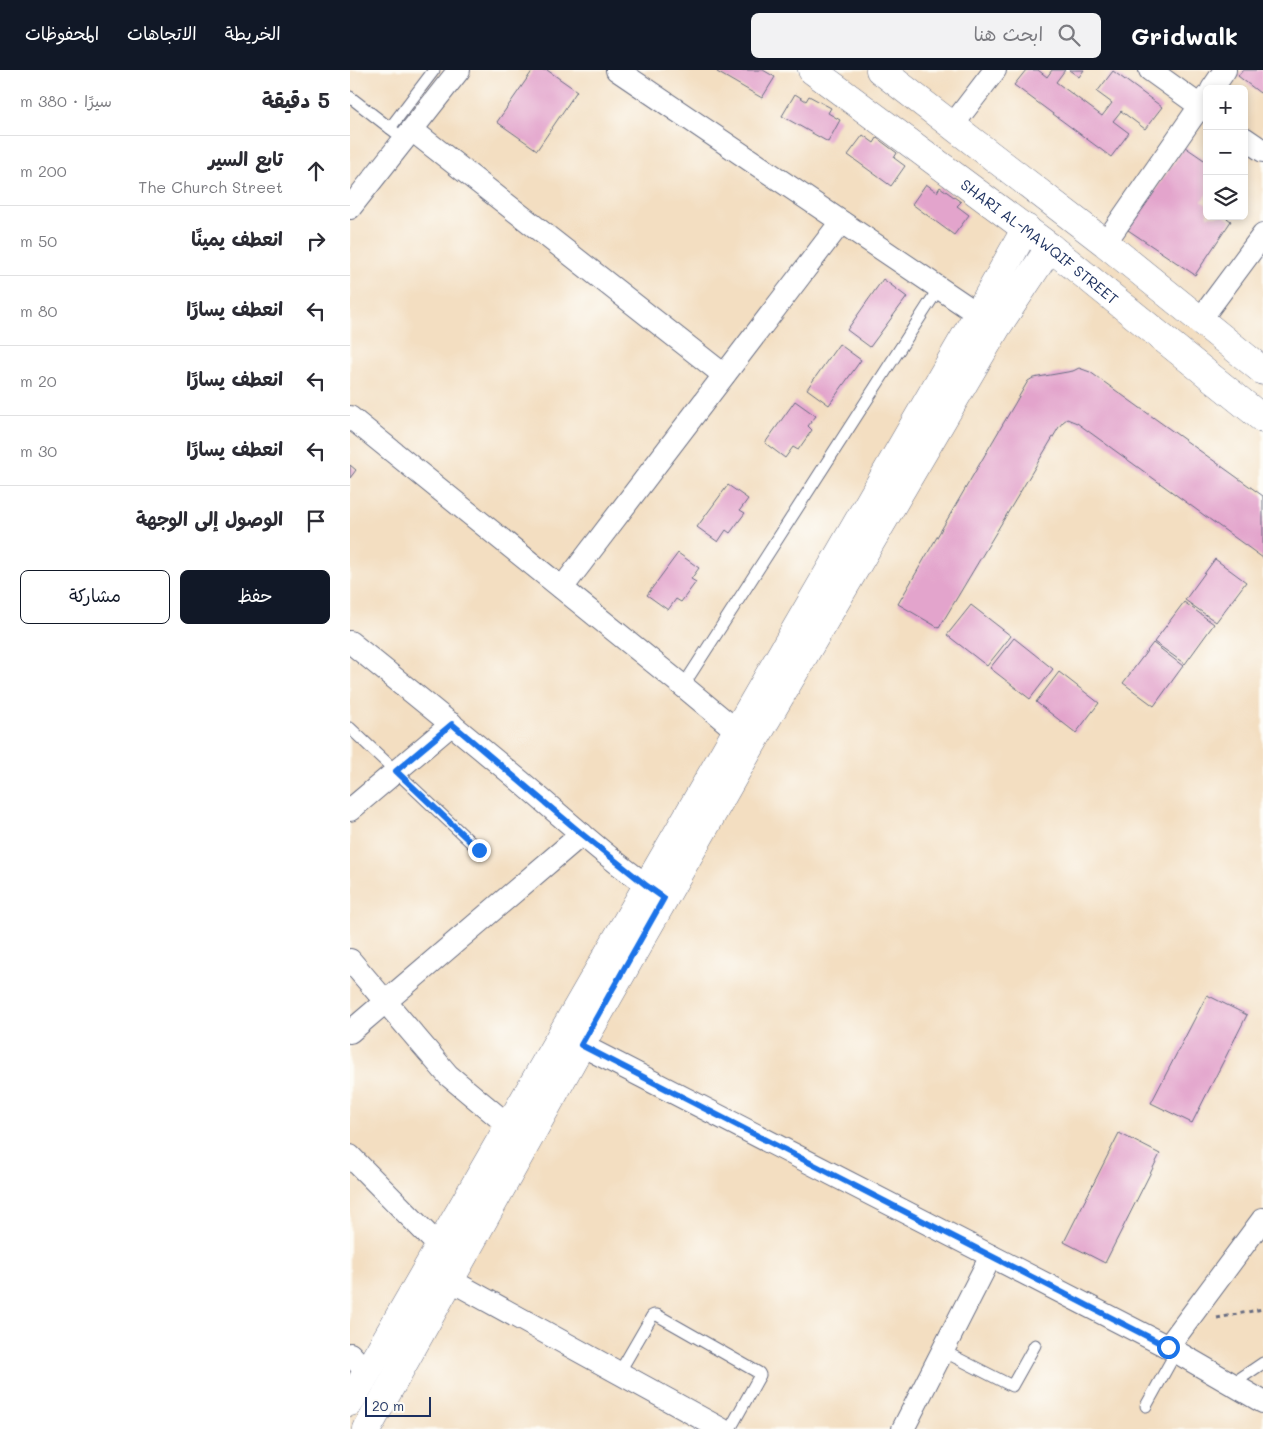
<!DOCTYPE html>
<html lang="ar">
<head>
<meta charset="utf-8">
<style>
	:root { --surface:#fff; --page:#f2f2f3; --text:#2b2b33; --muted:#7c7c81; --line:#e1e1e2; --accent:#111827 }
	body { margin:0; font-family:Mali,"Playpen Sans Arabic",sans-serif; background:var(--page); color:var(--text); direction:rtl }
	.controls { position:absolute; right:15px; top:15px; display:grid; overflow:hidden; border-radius:8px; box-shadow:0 2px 8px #0003 }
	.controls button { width:45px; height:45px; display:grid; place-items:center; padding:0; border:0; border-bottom:1px solid var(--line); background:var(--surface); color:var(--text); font:25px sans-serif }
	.scale { position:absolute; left:15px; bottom:12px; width:66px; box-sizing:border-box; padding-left:5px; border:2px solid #1b2f5e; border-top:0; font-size:14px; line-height:18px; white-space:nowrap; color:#1b2f5e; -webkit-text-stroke:4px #fdfcf7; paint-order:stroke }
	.stop { position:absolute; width:15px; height:15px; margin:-11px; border:4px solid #1a73e8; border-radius:50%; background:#fff }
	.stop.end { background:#1a73e8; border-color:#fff; box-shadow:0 1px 5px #0008 }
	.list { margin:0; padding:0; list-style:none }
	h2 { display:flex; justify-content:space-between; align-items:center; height:65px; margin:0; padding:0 20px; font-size:21px }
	h2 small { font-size:16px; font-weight:400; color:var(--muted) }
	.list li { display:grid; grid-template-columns:32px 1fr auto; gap:15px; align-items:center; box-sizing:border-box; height:70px; padding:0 20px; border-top:1px solid var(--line) }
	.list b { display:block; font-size:19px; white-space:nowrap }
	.list p { margin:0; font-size:16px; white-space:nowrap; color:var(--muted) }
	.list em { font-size:16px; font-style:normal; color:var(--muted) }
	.actions { display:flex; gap:10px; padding:15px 20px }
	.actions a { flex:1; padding:11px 0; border:1px solid var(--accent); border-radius:8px; text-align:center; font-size:18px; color:var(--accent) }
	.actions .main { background:var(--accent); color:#fff }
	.icon { flex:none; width:28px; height:28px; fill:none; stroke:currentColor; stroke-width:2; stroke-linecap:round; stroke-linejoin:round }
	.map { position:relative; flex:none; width:913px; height:1359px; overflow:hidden; direction:ltr }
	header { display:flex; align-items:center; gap:30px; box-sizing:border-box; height:70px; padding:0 25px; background:var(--accent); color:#fff }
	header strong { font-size:24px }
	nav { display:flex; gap:28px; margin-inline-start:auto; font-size:18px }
	.search { width:350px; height:45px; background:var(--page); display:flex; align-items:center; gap:12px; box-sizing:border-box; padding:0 18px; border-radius:8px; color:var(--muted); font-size:19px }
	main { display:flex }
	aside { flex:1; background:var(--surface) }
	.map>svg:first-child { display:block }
	.building { fill:#e3a4cc }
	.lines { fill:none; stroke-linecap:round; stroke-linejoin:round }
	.service-casing { stroke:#676c81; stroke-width:13 }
	.minor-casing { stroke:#676c81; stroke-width:24 }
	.tertiary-casing { stroke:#676c81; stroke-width:29 }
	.path { stroke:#676c81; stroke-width:3; stroke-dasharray:4 4; stroke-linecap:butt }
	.service { stroke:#fff; stroke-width:11 }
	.minor { stroke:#fff; stroke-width:22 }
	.tertiary { stroke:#fff; stroke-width:28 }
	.route { stroke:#1a73e8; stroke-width:6 }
	.labels { text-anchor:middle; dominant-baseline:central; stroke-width:4; stroke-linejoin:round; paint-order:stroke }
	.street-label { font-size:15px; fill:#1b2f5e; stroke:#fdfcf7 }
</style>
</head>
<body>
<header>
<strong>Gridwalk</strong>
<div class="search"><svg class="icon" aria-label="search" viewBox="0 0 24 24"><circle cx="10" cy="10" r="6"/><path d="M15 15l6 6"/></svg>ابحث هنا</div>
<nav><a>الخريطة</a><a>الاتجاهات</a><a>المحفوظات</a></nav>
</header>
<main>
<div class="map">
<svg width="913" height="1359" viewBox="0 0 913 1359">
	<rect width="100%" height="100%" fill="#fdfcf7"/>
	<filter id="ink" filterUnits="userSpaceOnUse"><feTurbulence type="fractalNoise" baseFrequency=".02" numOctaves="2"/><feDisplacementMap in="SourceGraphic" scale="10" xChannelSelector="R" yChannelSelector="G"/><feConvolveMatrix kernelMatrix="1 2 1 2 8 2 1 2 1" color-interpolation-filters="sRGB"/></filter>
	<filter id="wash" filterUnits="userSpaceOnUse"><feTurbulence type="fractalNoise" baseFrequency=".0096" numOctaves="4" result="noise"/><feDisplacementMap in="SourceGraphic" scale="20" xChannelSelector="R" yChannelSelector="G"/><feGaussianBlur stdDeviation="1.12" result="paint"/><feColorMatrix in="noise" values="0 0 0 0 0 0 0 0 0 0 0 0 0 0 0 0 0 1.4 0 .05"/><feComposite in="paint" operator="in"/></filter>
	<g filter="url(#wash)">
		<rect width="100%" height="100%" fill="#f3dec1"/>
		<g id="blocks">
			<g class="building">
				<polygon points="183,0 197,0 227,21 187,80 147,52"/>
				<polygon points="368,0 413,0 425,7 412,28 367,2"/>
				<polygon points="676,0 688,0 697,7 702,0 715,0 706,12 752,46 762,33 747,22 763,1 812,37 795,59 771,41 763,51 779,63 761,87 664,15"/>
				<polygon points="719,0 734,0 729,7"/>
				<polygon points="893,0 913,0 913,19 910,23 888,6"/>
				<polygon points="445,24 456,31 459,26 481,38 478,43 490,50 478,72 432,46"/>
				<polygon points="513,65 524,73 527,68 547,83 544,88 555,96 541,116 498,85"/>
				<polygon points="835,77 857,92 857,124 852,131 857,135 857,146 874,146 881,151 845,205 778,160"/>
				<polygon points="576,114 587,122 590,117 611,132 607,136 619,145 604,165 562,134"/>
				<polygon points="533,209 557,227 520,277 497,260"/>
				<polygon points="489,274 511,290 479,335 457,319"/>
				<polygon points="729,298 740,302 913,426 913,488 727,353 717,349 713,352 709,357 589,558 548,534 678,311 683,308 723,301"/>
				<polygon points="445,331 466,346 458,356 462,360 448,380 443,377 435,388 415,373"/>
				<polygon points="0,395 6,400 0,408"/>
				<polygon points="378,415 398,429 390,440 395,443 380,463 376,460 368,472 347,457"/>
				<polygon points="328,483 349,498 341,509 346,512 331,532 326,529 318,540 297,525"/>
				<polygon points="865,489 896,512 866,552 835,530"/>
				<polygon points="834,532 864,554 835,594 804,572"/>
				<polygon points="621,535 661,566 637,596 597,565"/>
				<polygon points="664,568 703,599 680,629 640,598"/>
				<polygon points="803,573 833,596 804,636 773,613"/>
				<polygon points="709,602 749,633 726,663 686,632"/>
				<polygon points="857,925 897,945 842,1053 801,1033"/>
				<polygon points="769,1063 810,1084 755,1193 714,1172"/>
			</g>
		</g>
	</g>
	<g filter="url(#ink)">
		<use href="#blocks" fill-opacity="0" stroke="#676c81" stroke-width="1"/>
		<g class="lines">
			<defs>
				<g id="service">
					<polyline points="0,27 45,62"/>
					<polyline points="40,58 84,0"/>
					<polyline points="333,616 589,218"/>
					<polyline points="0,658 129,780"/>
					<polyline points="593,1281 662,1316 685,1275"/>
					<polyline points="269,1303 302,1246 304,1245 307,1245 409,1303 410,1305 380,1359"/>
					<polyline points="882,1314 913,1293"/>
					<polyline points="796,1336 826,1282"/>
				</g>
				<g id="minor">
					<polyline points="267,0 641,253"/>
					<polyline points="800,0 857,41"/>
					<polyline points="862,19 875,0"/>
					<polyline points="602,56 645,0"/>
					<polyline points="62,60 374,305"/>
					<polyline points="894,68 913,81"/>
					<polyline points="0,138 109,0"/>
					<polyline points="755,173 857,26"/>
					<polyline points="850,250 913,165"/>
					<polyline points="0,347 333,616 399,671"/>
					<polyline points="212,518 491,152"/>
					<path d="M0,572C57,618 114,664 170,711C216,750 261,792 311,825"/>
					<polyline points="0,740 102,654"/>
					<polyline points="0,890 98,1005 159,1056"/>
					<polyline points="0,962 232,764"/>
					<polyline points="231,975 818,1277 913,1332"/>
					<polyline points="0,1086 89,1176"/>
					<polyline points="100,1210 371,1359"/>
					<polyline points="818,1277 913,1149"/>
					<polyline points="0,1284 17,1302"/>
					<polyline points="553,1359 641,1186"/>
				</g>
				<g id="tertiary">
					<path id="s1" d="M462,0L700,177L913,349"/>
					<polyline points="530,0 755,173 913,301"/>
					<polyline points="0,1332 297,816 628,244 676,158"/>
					<polyline points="17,1359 231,975 402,674 647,257 700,177"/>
				</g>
			</defs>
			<use href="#service" class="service-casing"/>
			<use href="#minor" class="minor-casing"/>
			<use href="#tertiary" class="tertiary-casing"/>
			<polyline class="path" points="867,1248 913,1239"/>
			<use href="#service" class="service"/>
			<use href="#minor" class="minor"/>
			<use href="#tertiary" class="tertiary"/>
		</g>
	</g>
	<g class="lines" filter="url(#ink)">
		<polyline class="route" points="129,780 46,701 102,654 232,764 297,816 314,828 231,975 818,1277"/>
	</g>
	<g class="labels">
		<g class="street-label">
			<text stroke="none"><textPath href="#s1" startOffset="285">SHARI AL-MAWQIF STREET</textPath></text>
		</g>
	</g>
</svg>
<div class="controls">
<button>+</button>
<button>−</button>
<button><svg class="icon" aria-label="layers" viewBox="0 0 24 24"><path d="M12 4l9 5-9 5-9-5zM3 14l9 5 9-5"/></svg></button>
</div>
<div class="scale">20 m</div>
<div class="stop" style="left:818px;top:1277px"></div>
<div class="stop end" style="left:129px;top:780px"></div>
</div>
<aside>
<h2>5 دقيقة<small>سيرًا · 380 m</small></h2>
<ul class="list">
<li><svg class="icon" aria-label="ahead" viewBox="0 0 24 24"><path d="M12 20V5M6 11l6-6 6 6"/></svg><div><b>تابع السير</b><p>The Church Street</p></div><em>200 m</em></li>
<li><svg class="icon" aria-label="right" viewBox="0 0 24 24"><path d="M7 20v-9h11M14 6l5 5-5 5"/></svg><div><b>انعطف يمينًا</b></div><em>50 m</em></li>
<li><svg class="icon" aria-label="left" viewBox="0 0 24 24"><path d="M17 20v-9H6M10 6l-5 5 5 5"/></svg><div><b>انعطف يسارًا</b></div><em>80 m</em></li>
<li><svg class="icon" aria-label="left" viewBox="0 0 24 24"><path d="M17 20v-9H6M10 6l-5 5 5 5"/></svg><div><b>انعطف يسارًا</b></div><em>20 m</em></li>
<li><svg class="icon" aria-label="left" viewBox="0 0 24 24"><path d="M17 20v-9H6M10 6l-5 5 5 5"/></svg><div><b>انعطف يسارًا</b></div><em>30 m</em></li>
<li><svg class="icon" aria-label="arrive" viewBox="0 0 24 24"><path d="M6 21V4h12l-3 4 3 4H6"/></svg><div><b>الوصول إلى الوجهة</b></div></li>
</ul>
<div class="actions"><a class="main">حفظ</a><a>مشاركة</a></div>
</aside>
</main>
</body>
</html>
